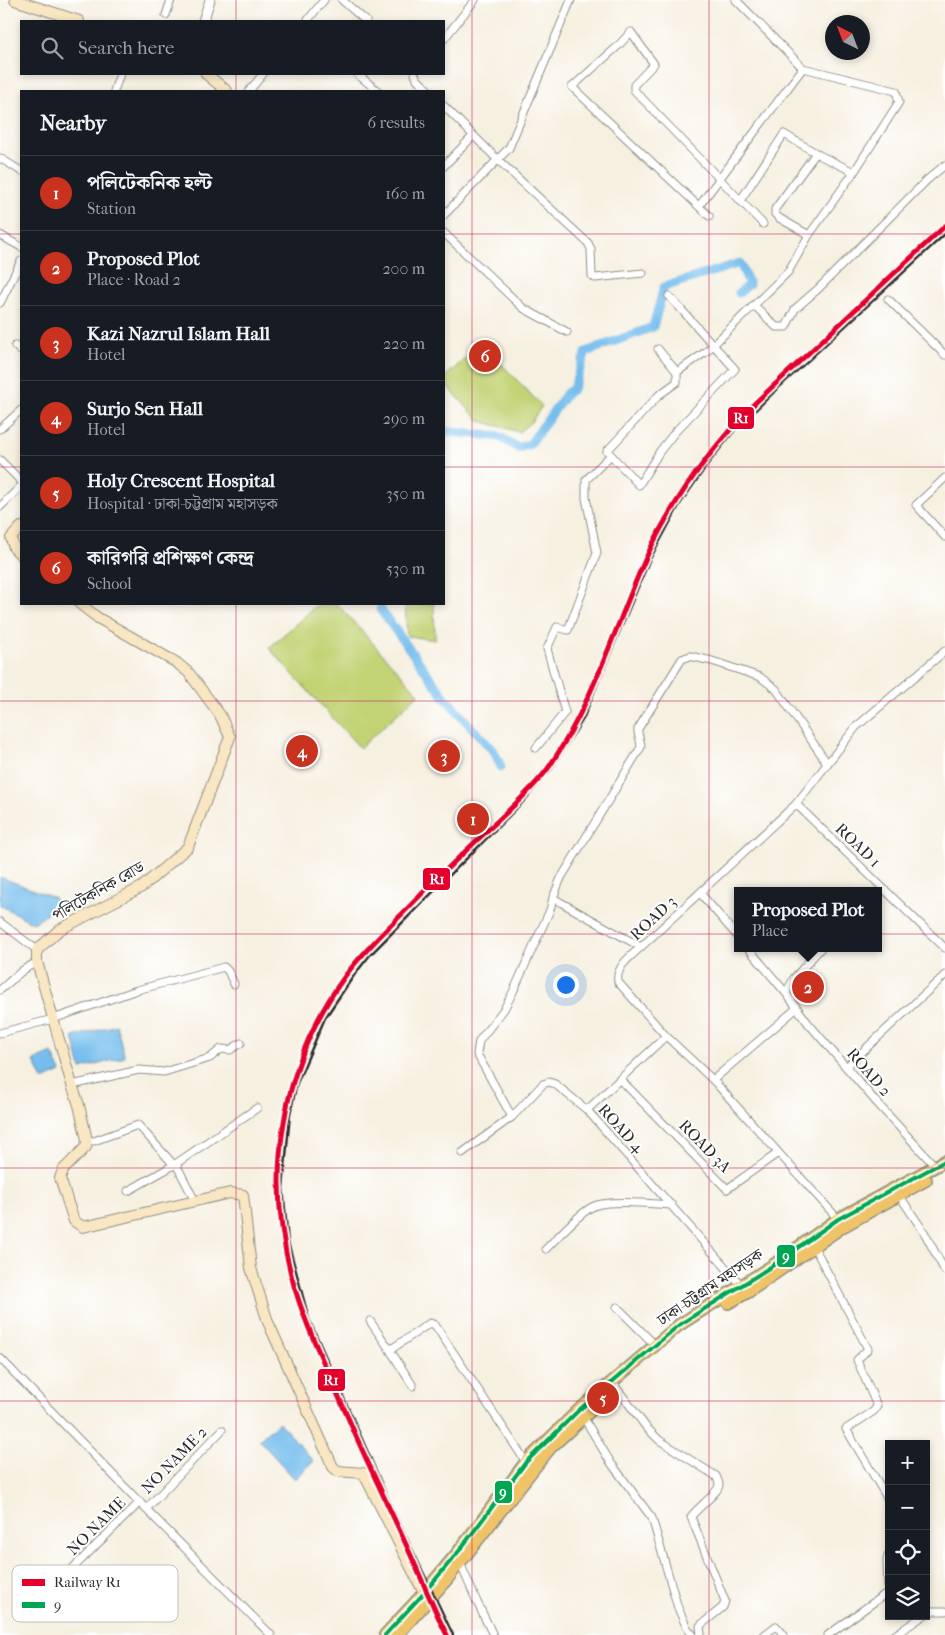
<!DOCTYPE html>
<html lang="en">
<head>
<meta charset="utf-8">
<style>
	:root { --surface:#171b24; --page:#242831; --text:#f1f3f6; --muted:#9ea1a6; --line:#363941; --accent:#c8321e }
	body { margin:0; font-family:"IM FELL French Canon","Noto Serif Bengali",serif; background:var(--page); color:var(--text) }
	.controls { position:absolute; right:15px; bottom:15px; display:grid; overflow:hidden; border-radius:0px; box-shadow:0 2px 8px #0003 }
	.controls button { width:45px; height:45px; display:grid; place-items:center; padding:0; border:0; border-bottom:1px solid var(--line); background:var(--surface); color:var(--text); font:25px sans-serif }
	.compass { position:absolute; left:825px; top:15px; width:45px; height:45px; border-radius:50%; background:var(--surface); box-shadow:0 2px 8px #0003; rotate:318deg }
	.you { position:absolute; left:565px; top:984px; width:18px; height:18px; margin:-12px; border:4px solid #fff; border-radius:50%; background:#1a73e8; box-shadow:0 0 0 8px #1a73e833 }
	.badge { display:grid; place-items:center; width:32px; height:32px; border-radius:50%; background:var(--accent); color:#fff; font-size:16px; font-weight:700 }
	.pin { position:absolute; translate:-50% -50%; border:2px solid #fff; box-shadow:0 1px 5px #0006 }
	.popup { position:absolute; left:734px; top:887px; width:148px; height:65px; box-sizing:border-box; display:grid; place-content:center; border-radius:0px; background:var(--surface); filter:drop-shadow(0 1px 4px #0005); font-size:16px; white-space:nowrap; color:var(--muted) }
	.popup b { font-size:19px; color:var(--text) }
	.popup::after { content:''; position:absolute; left:50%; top:100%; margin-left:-10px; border:10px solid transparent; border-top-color:var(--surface) }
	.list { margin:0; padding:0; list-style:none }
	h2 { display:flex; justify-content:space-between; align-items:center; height:65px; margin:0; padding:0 20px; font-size:21px }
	h2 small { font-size:16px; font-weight:400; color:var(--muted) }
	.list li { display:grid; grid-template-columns:32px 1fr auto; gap:15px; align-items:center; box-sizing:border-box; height:75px; padding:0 20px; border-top:1px solid var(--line) }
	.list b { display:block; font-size:19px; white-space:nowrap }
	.list p { margin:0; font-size:16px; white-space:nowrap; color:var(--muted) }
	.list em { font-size:16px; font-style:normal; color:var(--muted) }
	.icon { flex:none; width:28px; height:28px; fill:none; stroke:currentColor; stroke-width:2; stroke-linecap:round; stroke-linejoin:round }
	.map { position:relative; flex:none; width:945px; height:1635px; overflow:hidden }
	.search { position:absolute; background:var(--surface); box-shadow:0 2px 8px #0003; left:20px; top:20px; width:425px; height:55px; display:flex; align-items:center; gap:12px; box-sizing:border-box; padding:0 18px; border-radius:0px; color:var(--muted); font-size:19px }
	.panel { position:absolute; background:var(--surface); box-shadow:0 2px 8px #0003; left:20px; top:90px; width:425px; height:515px; border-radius:0px }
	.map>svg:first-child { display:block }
	.green { fill:#c2d375; stroke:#767f50 }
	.water { fill:#75bded; stroke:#50748c }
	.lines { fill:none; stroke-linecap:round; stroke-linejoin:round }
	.canal { stroke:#75bded; stroke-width:9 }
	.minor-casing { stroke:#908e86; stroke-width:9 }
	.tertiary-casing { stroke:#908e86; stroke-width:11 }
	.secondary-casing { stroke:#908e86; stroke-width:12 }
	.trunk-casing { stroke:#908e86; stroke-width:14 }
	.minor { stroke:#fff; stroke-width:7 }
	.tertiary { stroke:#fff; stroke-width:9 }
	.secondary { stroke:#f9e7c3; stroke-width:10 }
	.trunk { stroke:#efc469; stroke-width:11 }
	.rail { stroke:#2b2b2b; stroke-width:2.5 }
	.bus-1-casing { stroke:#fff; stroke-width:8 }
	.bus-1 { stroke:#00a651; stroke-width:4 }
	.rail-1-casing { stroke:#fff; stroke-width:9 }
	.rail-1 { stroke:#e4002b; stroke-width:5 }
	.grid { fill:none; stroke:#c2185b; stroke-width:1; stroke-opacity:0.55 }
	.labels { text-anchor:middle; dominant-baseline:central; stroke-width:4; stroke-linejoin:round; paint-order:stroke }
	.street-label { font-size:16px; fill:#2b2b2b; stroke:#fff }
	.key { fill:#fff; stroke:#bfbfbf; stroke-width:1 }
	.key-label { font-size:14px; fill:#2b2b2b }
	.line-badge { stroke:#fff; stroke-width:2 }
	.badge-label { font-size:14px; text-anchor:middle; font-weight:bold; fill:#fff }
</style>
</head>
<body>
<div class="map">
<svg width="945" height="1635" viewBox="0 0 945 1635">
	<rect width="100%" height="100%" fill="#fff"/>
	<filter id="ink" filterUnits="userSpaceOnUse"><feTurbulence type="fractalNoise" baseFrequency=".02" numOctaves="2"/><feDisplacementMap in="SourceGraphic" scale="10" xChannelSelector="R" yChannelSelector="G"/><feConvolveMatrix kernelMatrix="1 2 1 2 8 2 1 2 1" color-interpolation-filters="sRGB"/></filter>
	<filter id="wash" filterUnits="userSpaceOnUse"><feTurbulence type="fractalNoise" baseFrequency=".0096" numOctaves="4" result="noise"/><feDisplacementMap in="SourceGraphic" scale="20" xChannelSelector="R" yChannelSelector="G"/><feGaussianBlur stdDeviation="1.12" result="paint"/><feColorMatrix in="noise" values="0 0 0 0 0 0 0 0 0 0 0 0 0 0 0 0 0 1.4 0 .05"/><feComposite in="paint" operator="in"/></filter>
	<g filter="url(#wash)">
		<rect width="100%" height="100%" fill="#f6f0e0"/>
		<g class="green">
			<polygon points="480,345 487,349 542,406 531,422 519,432 480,421 446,385 444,378"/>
			<polygon points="318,604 337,604 419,694 360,748 269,648"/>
			<polygon points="405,604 434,604 435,640 407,636"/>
		</g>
		<g class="water">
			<path d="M0,877L55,898C52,910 44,918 33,923L0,905Z"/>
			<polygon points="116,1025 125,1057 81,1069 73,1037"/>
			<polygon points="52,1053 61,1072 43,1080 34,1061"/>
			<polygon points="279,1422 314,1461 295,1479 259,1440"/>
		</g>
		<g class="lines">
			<g class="canal">
				<polyline points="444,431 500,437 518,448 530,444 567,393 573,389 586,352 653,327 664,287 740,263 749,284 739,293"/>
				<polyline points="382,604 380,609 446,699 495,753 501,767"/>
			</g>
		</g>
	</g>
	<g filter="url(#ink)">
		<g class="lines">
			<defs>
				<g id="minor">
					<polyline points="342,0 366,21"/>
					<polyline points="166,15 171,0"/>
					<polyline points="307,21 324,0"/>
					<polyline points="444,39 475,0"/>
					<polyline points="357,74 378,91"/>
					<polyline points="415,74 417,79 429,91"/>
					<polyline points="114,91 120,74"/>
					<polyline points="249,91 263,74"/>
					<polyline points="444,106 498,160 588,243 591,249 592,276 595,278 643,273"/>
					<polyline points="0,158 21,171"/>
					<polyline points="444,166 473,136"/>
					<polyline points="740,201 784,134 821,156 854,172"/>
					<polyline points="699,206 803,68"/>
					<polyline points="444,215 509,148 571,0"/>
					<polyline points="709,216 572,87 618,46 631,32 654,64 634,85 634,90 763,224"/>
					<polyline points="444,233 523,308 567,332"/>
					<polyline points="0,235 21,247"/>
					<polyline points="809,235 779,218 775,214 775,209 816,153"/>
					<polyline points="888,299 945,355"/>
					<polyline points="0,303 21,261"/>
					<polyline points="754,305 776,327 786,327 795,309 818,289 927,180 945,165"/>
					<polyline points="15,346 21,351"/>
					<polyline points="658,349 677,372 707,351 788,272 809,235 854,172 899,102 896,91 803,68 736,0"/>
					<polyline points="0,429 21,410"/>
					<polyline points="611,455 639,485 660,451 675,432 735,369 669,296"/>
					<polyline points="0,460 21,481"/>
					<polyline points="945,478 916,505 945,537"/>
					<polyline points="0,507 21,486"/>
					<polyline points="536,748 565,712 547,649 557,627 568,630 597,553 586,498 586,480 611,455 607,451 659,395 677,382 677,372"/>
					<polyline points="796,804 945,948"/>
					<polyline points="700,893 738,937"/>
					<polyline points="0,922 37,950"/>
					<path d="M641,947L553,898L561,878L641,747C641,740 637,735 638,729L682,659L690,656L712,661L760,677L776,689L827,763"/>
					<polyline points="748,948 786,993"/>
					<polyline points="821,948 794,978 786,993 808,1023 877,1103 935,1166"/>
					<polyline points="0,990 23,970 37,962"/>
					<polyline points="0,1033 53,1019 137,990 224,967 228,971 234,984"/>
					<polyline points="846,1067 945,975"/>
					<polyline points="620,1079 727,1189 778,1153"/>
					<polyline points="713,1080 797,1008"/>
					<polyline points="72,1085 139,1070 164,1072 210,1058 221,1049 230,1050 241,1043"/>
					<polyline points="587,1110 666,1036"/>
					<polyline points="512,1117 477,1054 479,1041 504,1009 513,992 550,910 553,898"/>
					<polyline points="87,1140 94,1141 138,1125 174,1165"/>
					<polyline points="462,1153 512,1117 543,1084 549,1082 555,1084 587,1110 742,1286"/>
					<polyline points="176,1164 195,1201"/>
					<polyline points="128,1191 174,1165 257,1108"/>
					<polyline points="899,1195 924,1232 945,1271"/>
					<path d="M838,1219L713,1080L666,1036L618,982C615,967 631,956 641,947L796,804L856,727L945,651"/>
					<polyline points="812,1243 868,1349 857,1360 877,1406 874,1411 846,1429 889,1501"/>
					<path d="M546,1249C558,1237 577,1215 592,1207C607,1199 653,1204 672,1205"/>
					<polyline points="617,1307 655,1345"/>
					<polyline points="370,1321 390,1350 430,1323 435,1325 526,1462"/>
					<polyline points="390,1350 413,1386"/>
					<polyline points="0,1358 146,1509 271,1635"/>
					<path d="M616,1387L646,1427L659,1440L716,1476C717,1478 719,1483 719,1485C718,1494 696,1508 691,1517L725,1601L723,1607L702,1624L700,1626L701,1635"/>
					<polyline points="582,1415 611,1463 652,1518 678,1608 687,1628 693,1635"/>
					<polyline points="146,1509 222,1430"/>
					<polyline points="460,1563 477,1602 493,1635"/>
					<polyline points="72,1569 140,1502"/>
					<polyline points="926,1614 931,1611 945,1611"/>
					<polyline points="764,1635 776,1626 784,1635"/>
					<polyline points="828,1635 888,1592 887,1560 889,1553"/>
					<polyline points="895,1635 923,1616"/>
				</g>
				<polyline id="tertiary" points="203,21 210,0"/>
				<g id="secondary">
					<polyline points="15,0 79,21"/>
					<polyline points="206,74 227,91"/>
					<polyline points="21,527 11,538 14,548 21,555"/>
					<polyline points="80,604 98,618 177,663 189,673 220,715 230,737 188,847 142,887 59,930 37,950 37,962 72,1085 79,1105 87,1140 86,1147 63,1170 60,1178 74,1221 83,1227 230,1193 243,1195 251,1268 268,1322 333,1467 338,1471 363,1473 367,1480 424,1593"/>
				</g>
				<g id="trunk">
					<polyline points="728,1303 748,1292 842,1227 926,1180"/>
					<polyline points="385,1635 424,1593 459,1551 526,1462 579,1410 679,1325 772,1266 838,1219 945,1161"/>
					<polyline points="397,1635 447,1579 538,1463 551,1447 599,1403"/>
				</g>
			</defs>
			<use href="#minor" class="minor-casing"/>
			<use href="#tertiary" class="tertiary-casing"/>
			<use href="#secondary" class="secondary-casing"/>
			<use href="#trunk" class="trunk-casing"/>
			<use href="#minor" class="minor"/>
			<use href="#tertiary" class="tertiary"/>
			<use href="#secondary" class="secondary"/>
			<use href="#trunk" class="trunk"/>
			<polyline class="rail" points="453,1635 392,1507 309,1319 288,1242 283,1188 290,1114 297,1083 325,1018 355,974 370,955 525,800 551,770 583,719 649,561 680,504 707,465 735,430 775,391 945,234"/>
			<defs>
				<polyline id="bus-1" points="385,1635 424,1593 459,1551 526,1462 579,1410 679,1325 772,1266 838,1219 945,1161"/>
			</defs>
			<use href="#bus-1" class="bus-1-casing"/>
			<use href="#bus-1" class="bus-1"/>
			<defs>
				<path id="rail-1" d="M447,1635C439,1620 433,1605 426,1590C404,1537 378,1486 355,1434C335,1386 310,1338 295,1289C263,1182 279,1067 345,976C362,953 383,933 403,913C431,884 460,856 490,828C508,811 535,787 549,767C593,703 614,629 645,560C672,501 710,449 755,403L945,226"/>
			</defs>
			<use href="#rail-1" class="rail-1-casing"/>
			<use href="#rail-1" class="rail-1"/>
		</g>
	</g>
	<path class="grid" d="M236,0V21M472,0V1635M709,0V1635M236,74V91M0,234H21M444,234H945M0,467H21M444,467H945M236,604V1635M0,701H945M0,934H945M0,1168H945M0,1401H945"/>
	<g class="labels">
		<g class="street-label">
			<text transform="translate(858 845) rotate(44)">ROAD 1</text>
			<text transform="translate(98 891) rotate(-30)">পলিটেকনিক রোড</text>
			<text transform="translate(653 918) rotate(-43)">ROAD 3</text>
			<text transform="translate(869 1072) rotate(49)">ROAD 2</text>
			<text transform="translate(621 1128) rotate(48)">ROAD 4</text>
			<text transform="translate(705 1146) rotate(46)">ROAD 3A</text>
			<text transform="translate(710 1287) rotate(-34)">ঢাকা-চট্টগ্রাম মহাসড়ক</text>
			<text transform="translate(174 1460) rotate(-46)">NO NAME 2</text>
			<text transform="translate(96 1526) rotate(-45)">NO NAME</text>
		</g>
	</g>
	<rect x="12" y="1565" width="166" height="57" rx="8" class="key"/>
	<rect x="22" y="1579" width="23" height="7" fill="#e4002b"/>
	<rect x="22" y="1602" width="23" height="6" fill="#00a651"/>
	<g class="key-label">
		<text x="54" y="1587">Railway R1</text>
		<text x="54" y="1610">9</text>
	</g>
	<g class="line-badge">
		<rect x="727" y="406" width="28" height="24" rx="5" fill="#e4002b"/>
		<rect x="422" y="867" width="29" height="24" rx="5" fill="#e4002b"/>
		<rect x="776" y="1244" width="20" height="24" rx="5" fill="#00a651"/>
		<rect x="317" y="1368" width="29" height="24" rx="5" fill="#e4002b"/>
		<rect x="494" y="1480" width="19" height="24" rx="5" fill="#00a651"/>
	</g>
	<g class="badge-label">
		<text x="741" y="423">R1</text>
		<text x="437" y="884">R1</text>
		<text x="786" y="1261">9</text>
		<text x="331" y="1385">R1</text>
		<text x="503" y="1497">9</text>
	</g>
</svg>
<div class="controls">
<button>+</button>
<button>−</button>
<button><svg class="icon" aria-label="locate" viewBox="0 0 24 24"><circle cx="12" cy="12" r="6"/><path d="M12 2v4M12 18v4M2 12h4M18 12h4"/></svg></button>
<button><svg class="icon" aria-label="layers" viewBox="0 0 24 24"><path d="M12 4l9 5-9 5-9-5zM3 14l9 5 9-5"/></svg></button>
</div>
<svg class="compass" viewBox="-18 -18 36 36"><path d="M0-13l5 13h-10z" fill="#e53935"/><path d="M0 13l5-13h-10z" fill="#9ea1a6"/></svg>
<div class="you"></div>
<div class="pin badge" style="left:473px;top:819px">1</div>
<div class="pin badge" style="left:808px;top:987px">2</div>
<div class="popup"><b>Proposed Plot</b>Place</div>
<div class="pin badge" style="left:444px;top:756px">3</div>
<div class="pin badge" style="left:302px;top:751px">4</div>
<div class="pin badge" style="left:603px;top:1398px">5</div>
<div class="pin badge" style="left:485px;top:356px">6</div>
<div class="search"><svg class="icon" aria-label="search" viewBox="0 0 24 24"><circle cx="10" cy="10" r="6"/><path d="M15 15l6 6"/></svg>Search here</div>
<section class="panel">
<h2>Nearby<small>6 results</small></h2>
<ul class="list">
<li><span class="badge">1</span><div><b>পলিটেকনিক হল্ট</b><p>Station</p></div><em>160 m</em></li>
<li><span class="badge">2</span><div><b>Proposed Plot</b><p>Place · Road 2</p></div><em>200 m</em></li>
<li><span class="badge">3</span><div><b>Kazi Nazrul Islam Hall</b><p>Hotel</p></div><em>220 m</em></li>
<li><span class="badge">4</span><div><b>Surjo Sen Hall</b><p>Hotel</p></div><em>290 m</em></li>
<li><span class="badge">5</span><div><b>Holy Crescent Hospital</b><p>Hospital · ঢাকা-চট্টগ্রাম মহাসড়ক</p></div><em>350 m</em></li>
<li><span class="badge">6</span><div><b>কারিগরি প্রশিক্ষণ কেন্দ্র</b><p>School</p></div><em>530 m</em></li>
</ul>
</section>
</div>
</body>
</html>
